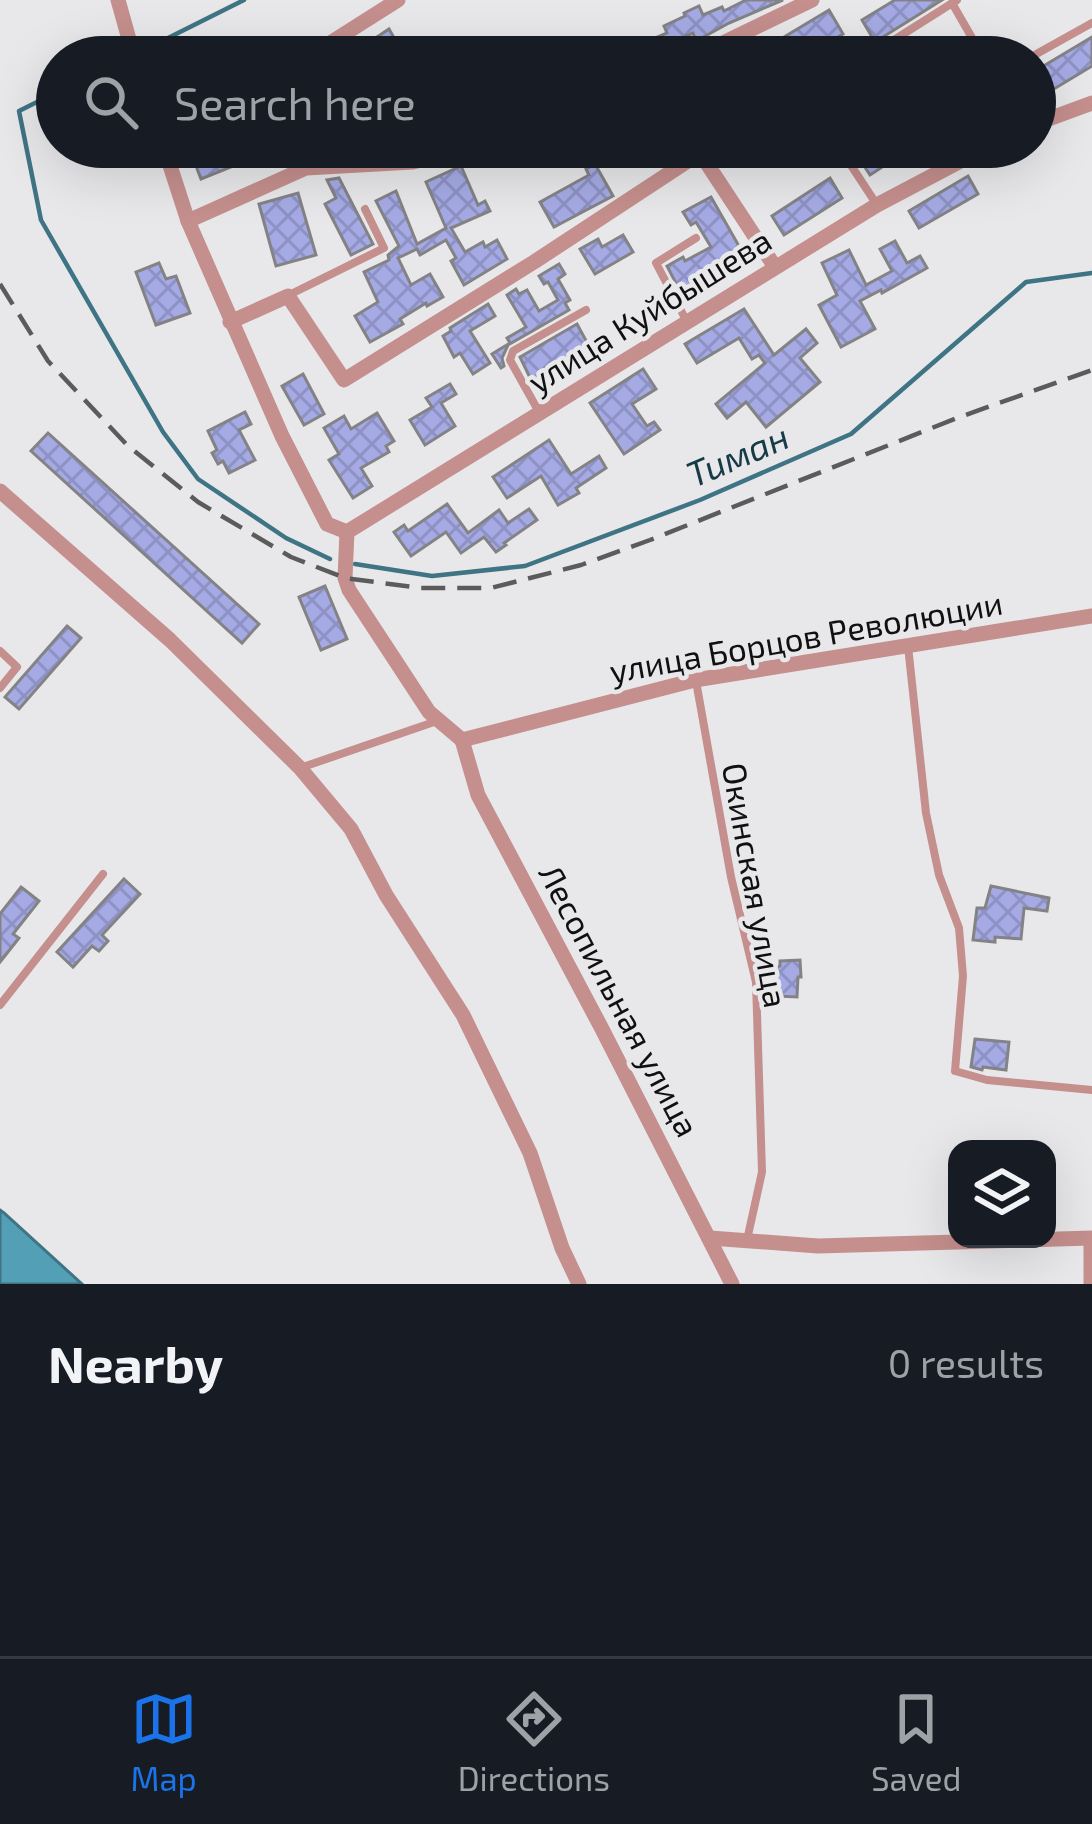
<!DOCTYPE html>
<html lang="en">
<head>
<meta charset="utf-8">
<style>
	:root { --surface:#171b24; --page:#20242c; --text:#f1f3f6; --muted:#9ea1a6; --line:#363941; --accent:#1a73e8 }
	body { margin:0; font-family:"Exo 2",sans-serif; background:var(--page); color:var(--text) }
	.controls { position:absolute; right:36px; bottom:36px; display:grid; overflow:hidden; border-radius:24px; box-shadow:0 12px 48px #0002 }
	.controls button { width:108px; height:108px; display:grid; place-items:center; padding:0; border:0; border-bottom:3px solid var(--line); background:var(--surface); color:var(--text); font:60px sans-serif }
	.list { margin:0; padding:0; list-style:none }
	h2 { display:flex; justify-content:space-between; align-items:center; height:156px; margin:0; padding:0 48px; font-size:51px }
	h2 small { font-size:39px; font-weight:400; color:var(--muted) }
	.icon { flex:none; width:66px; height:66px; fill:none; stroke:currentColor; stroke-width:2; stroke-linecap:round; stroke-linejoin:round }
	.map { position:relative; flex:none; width:1092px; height:1284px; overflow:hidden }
	.search { position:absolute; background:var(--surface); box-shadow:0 12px 48px #0002; left:36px; right:36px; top:36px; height:132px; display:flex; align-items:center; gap:30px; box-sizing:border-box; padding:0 42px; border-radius:66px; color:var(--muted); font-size:45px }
	.sheet { height:372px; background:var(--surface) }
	nav { display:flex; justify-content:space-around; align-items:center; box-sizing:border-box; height:168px; border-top:3px solid var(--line); background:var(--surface); font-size:33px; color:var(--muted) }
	nav a { display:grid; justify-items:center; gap:6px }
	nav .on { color:var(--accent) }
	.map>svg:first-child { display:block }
	.water { fill:#529fb6; stroke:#3e7484; stroke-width:3 }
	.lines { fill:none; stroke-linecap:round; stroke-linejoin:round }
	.stream { stroke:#3e7484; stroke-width:4.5 }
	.building { fill:url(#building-cross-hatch); stroke:#838385; stroke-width:3 }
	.service { stroke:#c48f8d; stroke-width:8 }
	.minor { stroke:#c48f8d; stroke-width:15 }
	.rail { stroke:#5b5b5c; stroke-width:4.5; stroke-dasharray:24 12; stroke-linecap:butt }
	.labels { text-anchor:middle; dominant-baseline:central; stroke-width:9; stroke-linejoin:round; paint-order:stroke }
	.street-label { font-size:33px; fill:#101011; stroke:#e8e8ea }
	.water-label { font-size:36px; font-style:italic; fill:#173b46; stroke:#e8e8ea }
</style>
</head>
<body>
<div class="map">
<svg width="1092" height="1284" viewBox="0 0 1092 1284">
	<defs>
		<pattern id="building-cross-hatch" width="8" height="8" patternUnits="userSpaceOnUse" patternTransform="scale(3)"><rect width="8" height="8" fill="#a5aae4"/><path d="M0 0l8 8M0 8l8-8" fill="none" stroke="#8d91c3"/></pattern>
	</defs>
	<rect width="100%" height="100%" fill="#e8e8ea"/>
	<polygon class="water" points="0,1210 4,1213 82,1284 0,1284"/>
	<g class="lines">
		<g class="stream">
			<polyline points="138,53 244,0"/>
			<polyline points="57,92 19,111 41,220 163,432 198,479 286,538 330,559"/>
			<polyline points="355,564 432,576 525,566 700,500 851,434 1026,282 1092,273"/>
		</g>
	</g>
	<g class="building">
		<polygon points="746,0 783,0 729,23 696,41 693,33 656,49 659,57 611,57 618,54 614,47 628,40 632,48 667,33 664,26 685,16 684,13 699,6 703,15 722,7 724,11"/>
		<polygon points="895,0 942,0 875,42 862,20"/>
		<polygon points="829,10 843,34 805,57 751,57"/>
		<polygon points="389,29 405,57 344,57 380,35"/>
		<polygon points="1092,37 1092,66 1039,98 1035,90 1035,71"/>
		<polygon points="198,147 223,147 231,167 201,179 190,150"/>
		<polygon points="869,147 913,147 870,175 859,158"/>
		<polygon points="595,164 613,196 554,227 540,202 589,175 586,169"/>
		<polygon points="461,166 478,205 485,201 490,211 451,228 465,252 483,242 485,247 497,240 507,259 464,285 451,261 456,258 446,240 420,255 417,249 398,258 411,285 430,274 443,297 427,306 426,303 400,319 403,324 370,342 355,316 378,302 364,272 389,260 388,255 399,246 376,201 396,191 417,244 446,228 426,182"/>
		<polygon points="968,176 978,194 919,228 909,211"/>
		<polygon points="339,178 373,244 351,255 325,204 336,198 327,180"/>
		<polygon points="830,178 842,198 784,235 772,216"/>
		<polygon points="298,193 316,255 276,266 259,204"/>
		<polygon points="711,197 744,255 680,291 667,266 683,257 685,261 711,247 696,222 691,225 683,212"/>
		<polygon points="623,235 633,252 595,274 580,249 598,239 602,247"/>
		<polygon points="895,241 907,263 920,256 927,268 882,293 881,290 860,301 875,329 841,347 819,305 837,295 822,263 849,250 866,285 892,271 880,249"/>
		<polygon points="159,263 166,279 176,276 190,313 156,325 136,272"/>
		<polygon points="559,264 565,274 558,279 570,300 565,303 569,310 508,345 502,358 504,366 501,368 492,354 510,343 507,338 526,327 507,295 516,289 519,294 527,290 539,311 558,300 548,282 544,284 539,276"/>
		<polygon points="488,304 495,316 470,331 490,363 473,374 460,353 454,357 443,336 451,331 450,328"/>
		<polygon points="744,309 774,355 806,329 817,343 800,358 820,382 766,427 746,402 727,418 716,404 765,363 759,355 752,359 739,338 697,363 685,344"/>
		<polygon points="577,324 591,350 532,382 520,357"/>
		<polygon points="643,369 656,389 632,404 647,426 654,422 660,430 624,454 590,403"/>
		<polygon points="303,374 324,414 304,425 282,386"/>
		<polygon points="450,384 456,394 441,403 455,426 425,445 410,420 432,407 426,398"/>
		<polygon points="245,412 251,424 239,430 255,460 229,473 223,461 218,464 212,453 217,450 208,431"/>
		<polygon points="377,413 394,441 386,446 389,452 361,468 372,486 353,498 329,460 339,454 324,428 344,416 351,429"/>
		<polygon points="48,433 259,624 242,643 31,451"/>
		<polygon points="549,440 571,474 599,456 606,468 576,488 579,493 558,505 541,476 507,498 493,477"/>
		<polygon points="447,504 468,533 499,510 508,523 529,509 537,520 504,543 506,545 496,552 484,537 461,553 446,532 411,556 394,532 404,525 408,531"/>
		<polygon points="325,586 347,639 321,650 299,597"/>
		<polygon points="67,626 81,638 19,709 5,697"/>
		<polygon points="124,879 140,894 102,935 108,941 99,951 92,946 73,967 57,952"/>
		<polygon points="991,886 1049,898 1047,911 1024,908 1021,939 995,937 995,942 973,940 977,908 985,908"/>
		<polygon points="21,887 39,901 13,934 19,938 0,962 0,914"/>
		<polygon points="800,960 801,977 798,977 797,997 777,996 776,967 780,966 780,961"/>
		<polygon points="975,1039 1009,1042 1006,1070 983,1067 982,1070 971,1067"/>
	</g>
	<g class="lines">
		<g class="service">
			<polyline points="952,3 983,57"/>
			<polyline points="841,57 844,57"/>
			<polyline points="867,57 957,0"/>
			<polyline points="1031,57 1092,23"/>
			<polyline points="839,147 877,205"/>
			<polyline points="845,157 860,147"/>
			<polyline points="289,295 384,248 365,209"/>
			<polyline points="686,320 656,263 696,238"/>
			<polyline points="539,412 510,360 513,351 586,310"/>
			<polyline points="908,646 926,813 939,875 959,928 963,976 955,1071 987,1080 1092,1090"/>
			<polyline points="0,651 17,667 0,688"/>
			<polyline points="696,681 731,877 756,982 762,1172 747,1240"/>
			<polyline points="300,768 437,721"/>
			<polyline points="0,1005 103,874"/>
		</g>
		<g class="minor">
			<polyline points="118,0 134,57"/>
			<polyline points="308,57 398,0"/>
			<polyline points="694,57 812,0"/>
			<polyline points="1035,124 1092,103"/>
			<polyline points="164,147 188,221 282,436 327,524 347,532"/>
			<polyline points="188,221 306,168 413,162 476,147"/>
			<polyline points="230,322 288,296 344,380 534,262 700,153 775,267"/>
			<polyline points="0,491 170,640 300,768 351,829 386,895 463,1015 530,1153 562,1248 579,1284"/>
			<polyline points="347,532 877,205 987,147"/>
			<polyline points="347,532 345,578 349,590 429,712 462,740"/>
			<polyline points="462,740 695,680 1092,616"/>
			<polyline points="462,740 478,795 602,1029 732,1284"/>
			<polyline points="710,1238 818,1246 1092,1238"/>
			<polyline points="1091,1284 1091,1239"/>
		</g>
		<polyline class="rail" points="0,284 48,361 128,446 198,502 291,557 345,578 420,588 491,588 581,565 650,540 957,418 1092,370"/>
	</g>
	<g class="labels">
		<g class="street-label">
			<text transform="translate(649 310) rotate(-32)">улица Куйбышева</text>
			<text transform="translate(806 636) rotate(-10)">улица Борцов Революции</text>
			<text transform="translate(756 885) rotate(80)">Окинская улица</text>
			<text transform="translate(620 1000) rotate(62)">Лесопильная улица</text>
		</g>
		<g class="water-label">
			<text transform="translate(737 454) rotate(-23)">Тиман</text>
		</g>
	</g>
</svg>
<div class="controls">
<button><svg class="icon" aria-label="layers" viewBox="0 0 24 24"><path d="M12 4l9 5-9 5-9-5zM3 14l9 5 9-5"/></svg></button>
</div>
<div class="search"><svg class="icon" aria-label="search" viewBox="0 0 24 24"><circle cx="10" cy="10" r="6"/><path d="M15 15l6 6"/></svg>Search here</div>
</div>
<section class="sheet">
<h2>Nearby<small>0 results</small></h2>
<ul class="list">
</ul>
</section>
<nav>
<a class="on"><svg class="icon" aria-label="map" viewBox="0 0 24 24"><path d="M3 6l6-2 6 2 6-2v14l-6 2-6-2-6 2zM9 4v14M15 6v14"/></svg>Map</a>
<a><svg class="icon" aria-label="directions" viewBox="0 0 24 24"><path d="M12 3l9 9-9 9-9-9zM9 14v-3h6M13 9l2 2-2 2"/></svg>Directions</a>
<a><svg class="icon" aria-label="saved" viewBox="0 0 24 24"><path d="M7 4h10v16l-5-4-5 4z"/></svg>Saved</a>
</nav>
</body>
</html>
